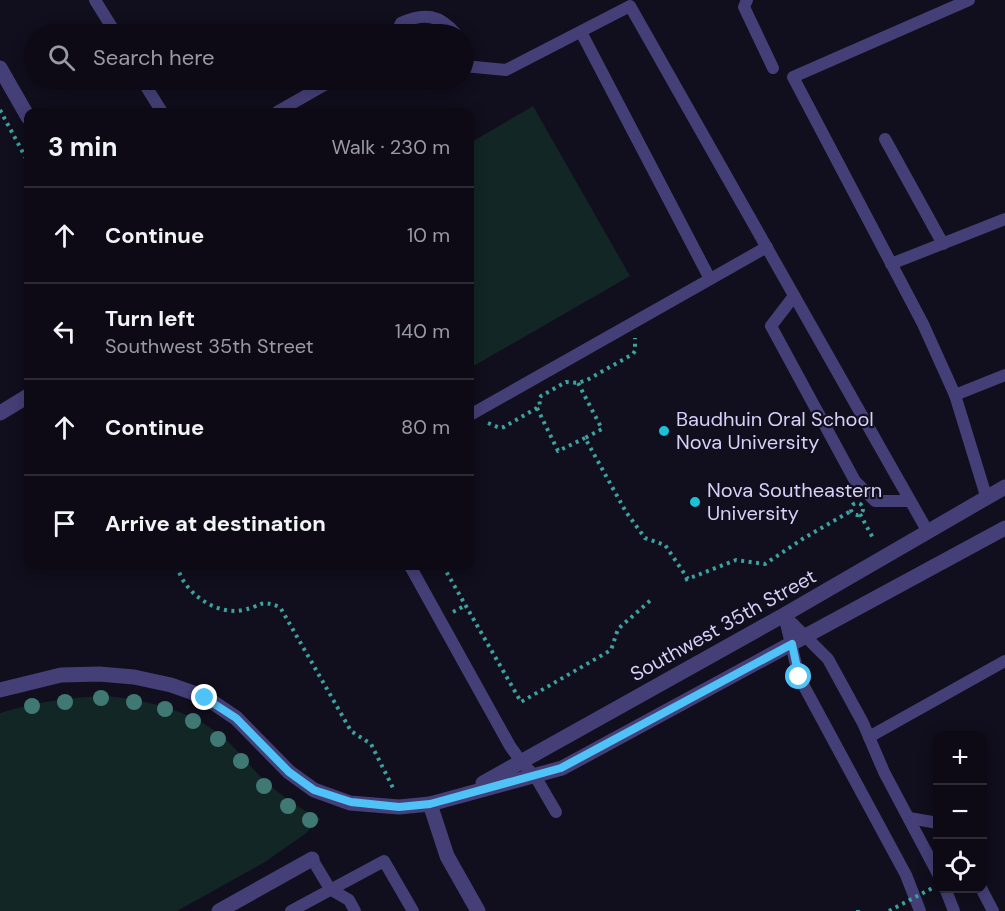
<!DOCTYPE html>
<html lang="en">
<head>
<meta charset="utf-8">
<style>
	:root { --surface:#0d0a16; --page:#1b1823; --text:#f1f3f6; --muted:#9a9aa1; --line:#2d2b35 }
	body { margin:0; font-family:"DM Sans",sans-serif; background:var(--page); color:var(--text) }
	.controls { position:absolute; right:18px; bottom:18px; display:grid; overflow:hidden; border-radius:12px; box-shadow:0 3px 15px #0003 }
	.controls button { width:54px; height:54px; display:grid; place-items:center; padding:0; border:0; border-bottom:2px solid var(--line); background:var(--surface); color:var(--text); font:30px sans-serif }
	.stop { position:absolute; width:18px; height:18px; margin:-14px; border:4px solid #4fc3f7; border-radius:50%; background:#fff }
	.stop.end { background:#4fc3f7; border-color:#fff; box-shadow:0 2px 6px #0008 }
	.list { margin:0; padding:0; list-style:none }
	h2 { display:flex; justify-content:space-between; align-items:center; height:78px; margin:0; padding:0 24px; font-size:26px }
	h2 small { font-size:20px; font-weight:400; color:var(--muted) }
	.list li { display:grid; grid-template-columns:39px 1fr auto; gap:18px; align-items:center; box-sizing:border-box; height:96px; padding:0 24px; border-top:2px solid var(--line) }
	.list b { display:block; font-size:22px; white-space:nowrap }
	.list p { margin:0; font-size:20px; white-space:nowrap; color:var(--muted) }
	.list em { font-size:20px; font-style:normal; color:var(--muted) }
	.icon { flex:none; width:33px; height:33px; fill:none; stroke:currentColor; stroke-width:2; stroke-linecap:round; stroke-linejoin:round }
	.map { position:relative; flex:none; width:1005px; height:911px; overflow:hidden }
	.search { position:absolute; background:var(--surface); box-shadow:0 3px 15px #0003; left:24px; top:24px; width:450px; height:66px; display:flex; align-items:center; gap:15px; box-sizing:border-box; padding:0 21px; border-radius:33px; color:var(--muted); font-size:22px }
	.panel { position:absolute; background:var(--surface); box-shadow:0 3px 15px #0003; left:24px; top:108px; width:450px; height:462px; border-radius:12px }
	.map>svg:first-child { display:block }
	.green { fill:#122626 }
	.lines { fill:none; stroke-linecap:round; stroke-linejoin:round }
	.path { stroke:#3ca19f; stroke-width:4; stroke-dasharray:3 4.5; stroke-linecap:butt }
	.service { stroke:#443f76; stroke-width:12 }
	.minor { stroke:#443f76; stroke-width:15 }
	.path-bridge { stroke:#3ca19f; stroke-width:4; stroke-dasharray:3 4.5; stroke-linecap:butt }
	.tree { fill:#407873 }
	.route { stroke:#4fc3f7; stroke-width:8 }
	.poi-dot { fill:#1dbfd9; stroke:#110e1d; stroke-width:2 }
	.labels { text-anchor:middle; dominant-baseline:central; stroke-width:4.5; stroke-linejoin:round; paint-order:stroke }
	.poi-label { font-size:20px; fill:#d7d0f9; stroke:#110e1d; text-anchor:start }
	.street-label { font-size:20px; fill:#d7d0f9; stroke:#110e1d }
</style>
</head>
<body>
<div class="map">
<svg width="1005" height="911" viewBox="0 0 1005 911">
	<rect width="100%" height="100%" fill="#110e1d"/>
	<g class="green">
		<polygon points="533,106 630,276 470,368 470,143"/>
		<path d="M108,696C149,701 190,710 223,737C238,750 250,767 264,780C281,796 300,809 321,819L305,834L265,862L177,911H0V713C36,702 70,697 108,696Z"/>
	</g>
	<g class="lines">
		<g class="path">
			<polyline points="0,110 28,162"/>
			<polyline points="578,383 602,429 585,438 626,512 645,538 665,545 688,579"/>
			<polyline points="537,408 558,451 585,438"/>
			<polyline points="488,423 500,428 504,427 537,408 540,405 539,399 541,396 566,382 578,383 587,380 633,354 635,351 635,338"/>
			<circle cx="857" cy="509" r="6"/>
			<polyline points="860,514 874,540"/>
			<path d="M176,566C179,571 181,578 185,583C196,600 222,615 243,610C263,606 258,599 280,607L351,731L371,744L394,790"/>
			<polyline points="443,566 521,702 611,650 618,629 653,598"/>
			<polyline points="685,580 736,560 765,564 804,538 851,511"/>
			<polyline points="453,612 466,605"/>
			<polyline points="982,860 983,860"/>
			<polyline points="858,910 858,911"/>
		</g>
		<g class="service">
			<polyline points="95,0 116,34"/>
			<polyline points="747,0 744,7 773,68"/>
			<polyline points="581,32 710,279"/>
			<path d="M396,34L401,23C424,12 440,15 456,34"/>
			<polyline points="464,66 506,70 630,6 928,532"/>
			<polyline points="142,80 162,112"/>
			<polyline points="277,112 333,80"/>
			<polyline points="885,139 943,244"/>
			<polyline points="891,264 1005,219"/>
			<polyline points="794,296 771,326 855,481 875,501 910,501"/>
			<polyline points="955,395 923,324 793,77 969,0"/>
			<polyline points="470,415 767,247"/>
			<polyline points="987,499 955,395 1005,375"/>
			<polyline points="410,566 510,746 522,763 535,776 556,812"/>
			<polyline points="784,615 799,677 906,875 920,911"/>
			<polyline points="785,616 828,659 863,723 884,772 938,874"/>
			<polyline points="869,737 1005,661"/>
			<polyline points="909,818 938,823"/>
			<polyline points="312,859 330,889 349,900 355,911"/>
			<polyline points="945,888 954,911"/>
			<polyline points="981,888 993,911"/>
			<polyline points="291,911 384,861 413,911"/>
		</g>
		<g class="minor">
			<polyline points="0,68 28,117"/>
			<polyline points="0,413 28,396"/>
			<polyline points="0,690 61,675 99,674 134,677 171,685 205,697 236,718 289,772 314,790 350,803 399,807 430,804 562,768 1005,528"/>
			<polyline points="483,783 784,615 1005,487"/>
			<polyline points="430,804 447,856 478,911"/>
			<polyline points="219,911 312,859"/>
		</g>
		<polyline class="path-bridge" points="889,911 938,885"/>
	</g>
	<g class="tree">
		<circle cx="101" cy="698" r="8"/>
		<circle cx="65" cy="702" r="8"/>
		<circle cx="134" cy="702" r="8"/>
		<circle cx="32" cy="706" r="8"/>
		<circle cx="165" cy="709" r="8"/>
		<circle cx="193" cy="721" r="8"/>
		<circle cx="218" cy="739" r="8"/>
		<circle cx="241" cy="761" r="8"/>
		<circle cx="264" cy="786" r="8"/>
		<circle cx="288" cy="806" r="8"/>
		<circle cx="310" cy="820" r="8"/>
	</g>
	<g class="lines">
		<polyline class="route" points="205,698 236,718 289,772 314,790 351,802 399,807 430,804 561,768 792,644 799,677"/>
	</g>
	<g class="poi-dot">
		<circle cx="664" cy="431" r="6"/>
		<circle cx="695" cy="502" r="6"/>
	</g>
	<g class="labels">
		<g class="poi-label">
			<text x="676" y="419">Baudhuin Oral School<tspan x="676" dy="23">Nova University</tspan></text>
			<text x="707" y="490">Nova Southeastern<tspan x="707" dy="23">University</tspan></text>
		</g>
		<g class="street-label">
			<text transform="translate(723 625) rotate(-29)">Southwest 35th Street</text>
		</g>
	</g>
</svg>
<div class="controls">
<button>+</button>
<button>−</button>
<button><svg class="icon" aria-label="locate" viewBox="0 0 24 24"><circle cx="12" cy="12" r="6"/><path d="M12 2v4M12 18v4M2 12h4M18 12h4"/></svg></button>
</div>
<div class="stop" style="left:799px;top:677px"></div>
<div class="stop end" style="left:205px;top:698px"></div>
<div class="search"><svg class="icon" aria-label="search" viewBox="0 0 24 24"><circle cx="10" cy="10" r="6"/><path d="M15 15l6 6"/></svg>Search here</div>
<section class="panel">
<h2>3 min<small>Walk · 230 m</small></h2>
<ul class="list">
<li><svg class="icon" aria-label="ahead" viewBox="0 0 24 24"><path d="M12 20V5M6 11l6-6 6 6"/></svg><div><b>Continue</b></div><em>10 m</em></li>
<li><svg class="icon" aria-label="left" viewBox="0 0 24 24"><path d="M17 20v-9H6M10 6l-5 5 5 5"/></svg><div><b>Turn left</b><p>Southwest 35th Street</p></div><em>140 m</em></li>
<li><svg class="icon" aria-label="ahead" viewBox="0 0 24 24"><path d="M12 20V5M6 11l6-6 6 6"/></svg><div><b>Continue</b></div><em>80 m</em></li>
<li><svg class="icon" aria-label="arrive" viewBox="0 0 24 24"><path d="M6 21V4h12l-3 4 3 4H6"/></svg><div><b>Arrive at destination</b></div></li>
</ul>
</section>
</div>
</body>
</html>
